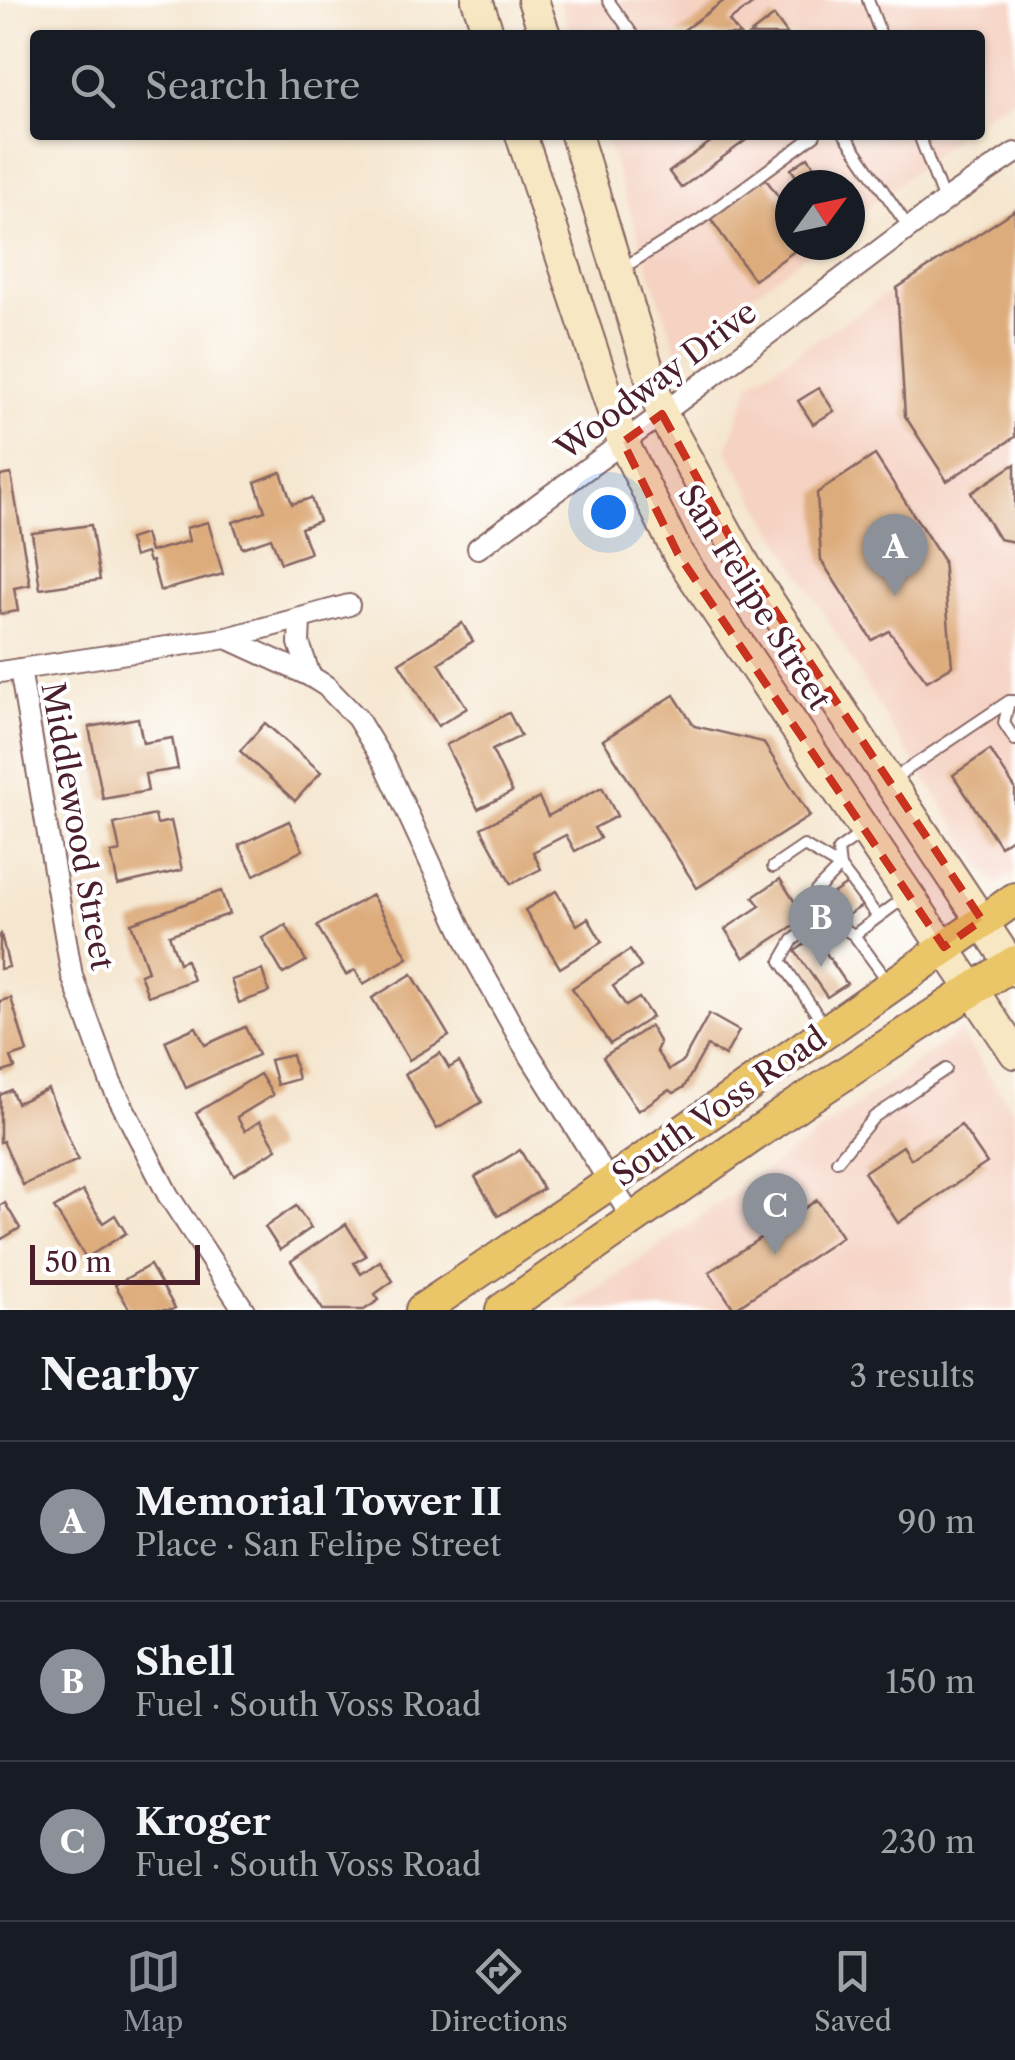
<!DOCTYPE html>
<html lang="en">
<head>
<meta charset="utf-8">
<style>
	:root { --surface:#171b24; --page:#20242c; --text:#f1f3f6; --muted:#9ea1a6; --line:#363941; --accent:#8c9099 }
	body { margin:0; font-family:"Libre Caslon Text",serif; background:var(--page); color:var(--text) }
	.compass { position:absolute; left:775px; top:170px; width:90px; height:90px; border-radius:50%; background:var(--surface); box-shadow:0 2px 8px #0004; rotate:57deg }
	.scale { position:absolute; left:30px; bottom:25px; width:170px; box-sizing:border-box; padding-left:10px; border:5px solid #4a1f2b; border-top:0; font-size:28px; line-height:35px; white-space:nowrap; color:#4a1f2b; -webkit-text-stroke:8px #fff; paint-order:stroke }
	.you { position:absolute; left:608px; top:512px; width:35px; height:35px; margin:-25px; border:8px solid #fff; border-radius:50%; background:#1a73e8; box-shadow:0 0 0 15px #1a73e833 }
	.badge { display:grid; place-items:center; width:65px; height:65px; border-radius:50%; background:var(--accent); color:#fff; font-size:32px; font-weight:700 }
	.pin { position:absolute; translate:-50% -82px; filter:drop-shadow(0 2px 5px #0008) }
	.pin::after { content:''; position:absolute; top:52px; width:35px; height:30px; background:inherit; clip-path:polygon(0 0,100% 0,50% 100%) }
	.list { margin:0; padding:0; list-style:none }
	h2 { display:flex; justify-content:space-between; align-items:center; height:130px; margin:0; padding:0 40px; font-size:42px }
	h2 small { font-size:32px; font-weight:400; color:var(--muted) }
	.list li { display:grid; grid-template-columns:65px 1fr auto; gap:30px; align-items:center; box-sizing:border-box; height:160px; padding:0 40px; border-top:2px solid var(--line) }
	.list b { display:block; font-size:38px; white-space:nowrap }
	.list p { margin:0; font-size:32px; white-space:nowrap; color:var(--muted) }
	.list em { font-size:32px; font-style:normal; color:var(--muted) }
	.icon { flex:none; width:55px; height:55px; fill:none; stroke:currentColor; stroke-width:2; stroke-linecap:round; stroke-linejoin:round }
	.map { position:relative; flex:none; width:1015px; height:1310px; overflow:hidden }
	.search { position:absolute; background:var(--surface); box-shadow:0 2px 8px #0004; left:30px; right:30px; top:30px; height:110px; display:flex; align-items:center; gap:25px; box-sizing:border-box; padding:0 35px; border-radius:10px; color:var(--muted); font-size:38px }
	.sheet { height:610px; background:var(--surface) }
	nav { display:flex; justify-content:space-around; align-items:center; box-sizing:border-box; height:140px; border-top:2px solid var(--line); background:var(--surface); font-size:28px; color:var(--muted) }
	nav a { display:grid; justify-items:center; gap:5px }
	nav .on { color:var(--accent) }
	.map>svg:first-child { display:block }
	.built { fill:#f5d2c2 }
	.building { fill:#ddac7b }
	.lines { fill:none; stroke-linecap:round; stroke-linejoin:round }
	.lane-casing { stroke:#866564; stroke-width:14 }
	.street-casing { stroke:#866564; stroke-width:24 }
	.secondary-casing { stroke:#866564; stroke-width:34 }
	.primary-casing { stroke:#866564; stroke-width:36 }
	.lane { stroke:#fff; stroke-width:10 }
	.street { stroke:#fff; stroke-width:20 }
	.secondary { stroke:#f7e8c3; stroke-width:30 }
	.primary { stroke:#ebc669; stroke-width:32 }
	.marked { fill:#c8321e; fill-opacity:0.2; stroke:#c8321e; stroke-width:8; stroke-dasharray:20 12; stroke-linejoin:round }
	.labels { text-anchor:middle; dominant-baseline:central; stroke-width:8; stroke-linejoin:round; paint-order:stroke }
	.street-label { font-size:32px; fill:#4a1f2b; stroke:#fff }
</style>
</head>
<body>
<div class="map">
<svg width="1015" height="1310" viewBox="0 0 1015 1310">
	<rect width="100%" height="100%" fill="#fff"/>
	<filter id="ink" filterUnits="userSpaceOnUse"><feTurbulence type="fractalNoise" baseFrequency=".01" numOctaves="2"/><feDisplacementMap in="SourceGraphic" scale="20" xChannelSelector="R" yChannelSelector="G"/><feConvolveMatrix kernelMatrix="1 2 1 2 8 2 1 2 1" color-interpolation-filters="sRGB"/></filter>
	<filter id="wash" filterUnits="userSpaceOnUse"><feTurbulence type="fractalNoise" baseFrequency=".0048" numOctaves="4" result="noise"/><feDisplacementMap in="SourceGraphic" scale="40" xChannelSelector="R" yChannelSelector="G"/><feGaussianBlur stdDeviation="2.25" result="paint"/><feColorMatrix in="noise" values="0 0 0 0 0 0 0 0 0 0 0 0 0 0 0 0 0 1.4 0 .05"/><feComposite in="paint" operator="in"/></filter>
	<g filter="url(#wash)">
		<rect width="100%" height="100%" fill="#f5e6cf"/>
		<g class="built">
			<polygon points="559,0 1015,0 1015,97 980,118 980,35 571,35"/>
			<polygon points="604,135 959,135 850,222 850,185 790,185 790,245 819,245 677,350"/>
			<polygon points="1015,211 1015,873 995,884 892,729 727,450 751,382"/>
			<polygon points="959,1032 1015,1113 1015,1310 564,1310 634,1264"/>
		</g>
		<g id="blocks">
			<g class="building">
				<polygon points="725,0 758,0 729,21 740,35 677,35"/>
				<polygon points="774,16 788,35 749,35"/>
				<polygon points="720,135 753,135 681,188 669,172"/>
				<polygon points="808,157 821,176 830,170 841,185 802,185 791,169"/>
				<polygon points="765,178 783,203 790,198 790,245 803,245 754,280 710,218"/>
				<polygon points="1015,210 1015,437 947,481 905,416 897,288"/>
				<polygon points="819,388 834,411 813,424 798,401"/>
				<polygon points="875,455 943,560 952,666 927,681 889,631 872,640 821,560 817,493"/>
				<polygon points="1015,464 1015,542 999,539 971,493"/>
				<polygon points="281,472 292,504 311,498 319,521 301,528 310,553 281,563 271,538 242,548 233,522 265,511 255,482"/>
				<polygon points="11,474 30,585 14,588 18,611 0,614 0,476"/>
				<polygon points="208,522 223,574 160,591 152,561 149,562 146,553 134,557 129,539 145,534 150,552 189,541 186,528"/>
				<polygon points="91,525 100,580 40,589 32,533"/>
				<polygon points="462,623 473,641 439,663 467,708 438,726 399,663"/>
				<polygon points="674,695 694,726 763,742 810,816 697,888 603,740"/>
				<polygon points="509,713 521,736 492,750 512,792 478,809 446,745"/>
				<polygon points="138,718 143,743 172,738 178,769 145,774 148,791 103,799 89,727"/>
				<polygon points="265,723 321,772 295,801 240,751"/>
				<polygon points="990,750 1015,788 1015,836 1000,846 953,775"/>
				<polygon points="602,787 617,816 594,828 600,838 575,851 566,835 533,852 541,869 511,884 481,828 539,798 548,816"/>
				<polygon points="155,815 157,824 171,821 182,870 118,885 111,853 120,851 114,824"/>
				<polygon points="289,821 303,850 254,875 239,845"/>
				<polygon points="780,879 805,918 744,958 725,929 760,906 753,897"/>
				<polygon points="847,884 862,906 843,918 829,896"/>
				<polygon points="221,891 229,914 169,935 179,963 186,960 193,980 148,996 140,974 148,971 131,923"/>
				<polygon points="556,891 577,925 588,918 602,942 560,968 525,910"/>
				<polygon points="372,895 408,958 363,984 355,970 346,975 317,926"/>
				<polygon points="286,925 306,961 283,974 262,938"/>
				<polygon points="1,934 9,967 0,969 0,935"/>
				<polygon points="815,937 847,984 827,997 795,951"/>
				<polygon points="630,950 641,967 613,986 626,1006 639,998 652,1017 610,1044 572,988"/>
				<polygon points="262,970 269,992 239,1003 231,980"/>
				<polygon points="412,974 449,1036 409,1060 372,998"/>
				<polygon points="11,998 27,1052 11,1057 15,1068 0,1073 0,1001"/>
				<polygon points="709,1014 739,1031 725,1056 707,1046 684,1087 674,1093 669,1090 638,1111 603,1057 650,1026 660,1043 656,1051 669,1070 683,1061"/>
				<polygon points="196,1027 205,1045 245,1027 258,1055 186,1088 165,1041"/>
				<polygon points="440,1053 449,1068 459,1062 482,1102 437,1129 405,1074"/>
				<polygon points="292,1055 298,1079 277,1085 270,1060"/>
				<polygon points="260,1074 273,1095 237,1117 245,1131 260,1121 277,1149 234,1175 196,1113"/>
				<polygon points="48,1089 78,1160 23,1185 3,1141 0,1142 0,1095 11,1090 17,1103"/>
				<polygon points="961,1125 987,1163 898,1223 864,1172 903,1146 911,1159"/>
				<polygon points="520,1150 543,1189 498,1216 475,1177"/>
				<polygon points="83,1191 103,1223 115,1215 126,1233 86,1258 54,1208"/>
				<polygon points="817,1200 842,1237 734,1309 709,1272"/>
				<polygon points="5,1203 20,1228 0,1240 0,1206"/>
				<polygon points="296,1206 311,1228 280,1250 265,1227"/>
				<polygon points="346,1224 366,1256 354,1263 361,1274 380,1261 393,1281 375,1294 379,1300 364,1310 323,1310 291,1261"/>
				<polygon points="150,1265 175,1308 171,1310 130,1310 115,1285"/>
			</g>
		</g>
	</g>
	<g filter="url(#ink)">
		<use href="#blocks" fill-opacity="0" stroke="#866564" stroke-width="2.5"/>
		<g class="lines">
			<defs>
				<g id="lane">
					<polyline points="608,0 633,35"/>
					<polyline points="868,0 881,35"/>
					<polyline points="845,135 909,228"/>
					<polyline points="919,135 944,201"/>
					<polyline points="623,268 701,219 815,135"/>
					<polyline points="1009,702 1004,723 1015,740"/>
					<polyline points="890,781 1009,701 1015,701"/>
					<polyline points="773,867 804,846 840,867 878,917"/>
					<polyline points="825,917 854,935"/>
					<polyline points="890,984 854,935 904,898"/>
					<polyline points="824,1025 781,961 793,940 825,917 816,891 840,867 838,850 862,833"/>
					<polyline points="837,1161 874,1117 946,1069"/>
				</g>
				<g id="street">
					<polyline points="478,548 662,414 954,194 1015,153"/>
					<polyline points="300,619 299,643 310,676"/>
					<polyline points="227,638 310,676 326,686 357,718 385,764 472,953 522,1043 634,1221"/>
					<polyline points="20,669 72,976 111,1083 168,1195 244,1310"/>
					<polyline points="0,672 227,638 349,605"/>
				</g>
				<g id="secondary">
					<polyline points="477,0 489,35"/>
					<polyline points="533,0 545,35"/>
					<polyline points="521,135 623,442 678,554 1015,1053"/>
					<polyline points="576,135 662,414 745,565 1015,971"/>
				</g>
				<g id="primary">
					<polyline points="422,1310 610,1183 1015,899"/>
					<polyline points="502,1310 800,1103 1015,962"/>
				</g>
			</defs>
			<use href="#lane" class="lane-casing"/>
			<use href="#street" class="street-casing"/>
			<use href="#secondary" class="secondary-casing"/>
			<use href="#primary" class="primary-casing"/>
			<use href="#lane" class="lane"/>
			<use href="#street" class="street"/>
			<use href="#secondary" class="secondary"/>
			<use href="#primary" class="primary"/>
		</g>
	</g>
	<path class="marked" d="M662,414L745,565L982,920L944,947L678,554L623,442Z"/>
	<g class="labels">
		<g class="street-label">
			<text transform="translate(656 380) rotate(-37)">Woodway Drive</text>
			<text transform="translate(755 597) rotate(58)">San Felipe Street</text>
			<text transform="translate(78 826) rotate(80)">Middlewood Street</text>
			<text transform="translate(719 1106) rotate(-35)">South Voss Road</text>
		</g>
	</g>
</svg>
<svg class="compass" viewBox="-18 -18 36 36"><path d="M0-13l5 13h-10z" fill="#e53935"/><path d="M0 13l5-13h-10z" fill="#9ea1a6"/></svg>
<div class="scale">50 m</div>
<div class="you"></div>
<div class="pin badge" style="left:895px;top:596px">A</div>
<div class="pin badge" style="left:821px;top:967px">B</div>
<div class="pin badge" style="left:775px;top:1255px">C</div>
<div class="search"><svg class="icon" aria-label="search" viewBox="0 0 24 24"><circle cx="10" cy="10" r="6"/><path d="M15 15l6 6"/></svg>Search here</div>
</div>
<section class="sheet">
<h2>Nearby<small>3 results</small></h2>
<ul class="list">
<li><span class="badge">A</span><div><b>Memorial Tower II</b><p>Place · San Felipe Street</p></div><em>90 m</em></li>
<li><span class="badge">B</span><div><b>Shell</b><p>Fuel · South Voss Road</p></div><em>150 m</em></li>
<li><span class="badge">C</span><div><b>Kroger</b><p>Fuel · South Voss Road</p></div><em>230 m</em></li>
</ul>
</section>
<nav>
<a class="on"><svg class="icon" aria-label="map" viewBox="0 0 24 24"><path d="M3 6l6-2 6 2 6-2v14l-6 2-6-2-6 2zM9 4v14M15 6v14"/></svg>Map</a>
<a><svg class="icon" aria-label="directions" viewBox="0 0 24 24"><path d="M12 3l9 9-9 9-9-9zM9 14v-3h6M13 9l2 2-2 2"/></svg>Directions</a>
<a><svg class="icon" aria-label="saved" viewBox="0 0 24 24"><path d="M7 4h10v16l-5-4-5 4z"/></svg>Saved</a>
</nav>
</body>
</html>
